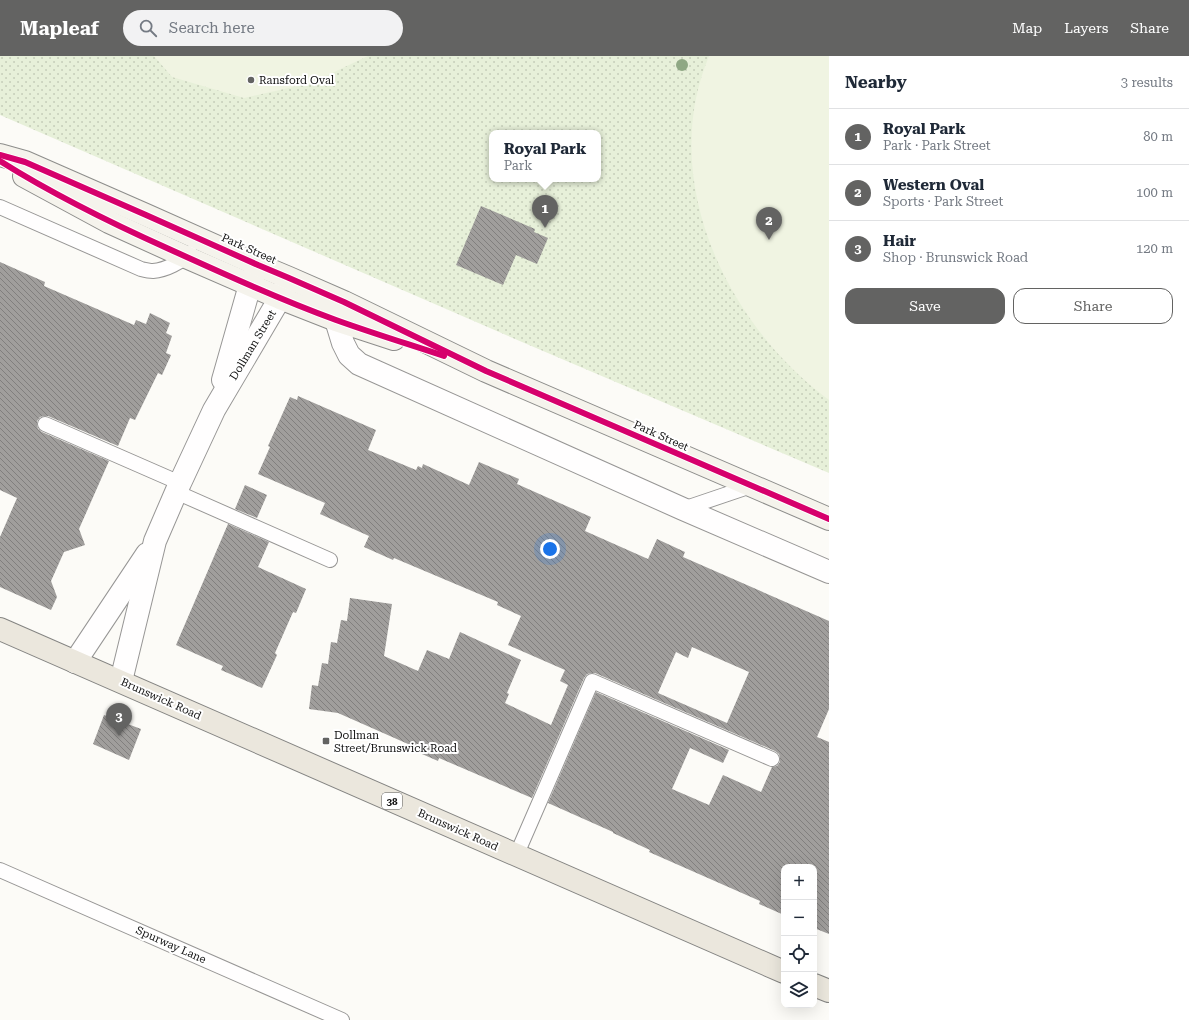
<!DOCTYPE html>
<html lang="en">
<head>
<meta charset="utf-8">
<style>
	:root { --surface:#fff; --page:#f2f2f3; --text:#1f2937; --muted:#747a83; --line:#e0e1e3; --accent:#636362 }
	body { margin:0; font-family:"Roboto Serif",serif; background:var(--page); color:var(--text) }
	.controls { position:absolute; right:12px; bottom:12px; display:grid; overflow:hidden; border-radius:8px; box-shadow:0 4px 16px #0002 }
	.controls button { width:36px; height:36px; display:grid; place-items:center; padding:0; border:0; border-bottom:1px solid var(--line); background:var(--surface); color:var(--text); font:20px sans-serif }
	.you { position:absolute; left:550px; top:493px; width:14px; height:14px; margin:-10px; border:3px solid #fff; border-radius:50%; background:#1a73e8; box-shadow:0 0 0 6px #1a73e833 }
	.badge { display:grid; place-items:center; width:26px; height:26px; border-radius:50%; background:var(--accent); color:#fff; font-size:13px; font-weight:700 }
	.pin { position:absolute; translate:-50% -33px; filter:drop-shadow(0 1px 2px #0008) }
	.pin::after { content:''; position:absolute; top:21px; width:14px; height:12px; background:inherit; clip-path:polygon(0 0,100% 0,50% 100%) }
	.popup { position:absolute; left:489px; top:74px; width:112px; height:52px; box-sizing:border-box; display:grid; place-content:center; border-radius:8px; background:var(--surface); filter:drop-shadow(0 1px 3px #0005); font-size:13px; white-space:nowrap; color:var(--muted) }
	.popup b { font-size:15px; color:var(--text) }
	.popup::after { content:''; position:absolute; left:50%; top:100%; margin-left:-8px; border:8px solid transparent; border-top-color:var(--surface) }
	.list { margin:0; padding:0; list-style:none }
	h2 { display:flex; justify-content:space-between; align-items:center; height:52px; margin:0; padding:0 16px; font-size:17px }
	h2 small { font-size:13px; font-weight:400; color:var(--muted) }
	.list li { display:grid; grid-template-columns:26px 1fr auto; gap:12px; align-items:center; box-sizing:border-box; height:56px; padding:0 16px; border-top:1px solid var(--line) }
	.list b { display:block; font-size:15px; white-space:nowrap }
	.list p { margin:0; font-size:13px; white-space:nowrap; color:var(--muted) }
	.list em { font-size:13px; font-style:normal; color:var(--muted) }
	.actions { display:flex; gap:8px; padding:12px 16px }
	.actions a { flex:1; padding:9px 0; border:1px solid var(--accent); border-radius:12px; text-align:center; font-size:14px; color:var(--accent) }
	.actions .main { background:var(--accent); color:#fff }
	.icon { flex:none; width:22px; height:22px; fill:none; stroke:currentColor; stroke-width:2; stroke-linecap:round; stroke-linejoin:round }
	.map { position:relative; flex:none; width:829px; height:964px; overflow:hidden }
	header { display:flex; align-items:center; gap:24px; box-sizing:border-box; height:56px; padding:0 20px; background:var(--accent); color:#fff }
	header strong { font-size:19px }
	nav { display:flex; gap:22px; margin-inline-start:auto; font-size:14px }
	.search { width:280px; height:36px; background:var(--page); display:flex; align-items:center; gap:10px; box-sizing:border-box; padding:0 14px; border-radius:22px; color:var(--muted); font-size:15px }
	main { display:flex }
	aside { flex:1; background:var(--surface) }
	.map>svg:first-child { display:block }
	.park { fill:url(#park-dots); fill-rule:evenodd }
	.pitch { fill:#f0f4e2 }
	.building { fill:url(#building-back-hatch); fill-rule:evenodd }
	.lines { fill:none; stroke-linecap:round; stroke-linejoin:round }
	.lane-casing { stroke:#979695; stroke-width:16 }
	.street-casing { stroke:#979695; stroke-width:24 }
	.secondary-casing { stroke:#8d8d8b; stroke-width:24 }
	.primary-casing { stroke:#848482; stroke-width:24 }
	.lane { stroke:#fffefe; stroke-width:14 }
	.street { stroke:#fffefe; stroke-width:22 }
	.secondary { stroke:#f5f3ec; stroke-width:22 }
	.primary { stroke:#ebe7dd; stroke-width:22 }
	.cycleway-casing { stroke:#fff; stroke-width:8 }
	.cycleway { stroke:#d6006c; stroke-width:6 }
	.tree { fill:#8fa884 }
	.poi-dot { fill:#636362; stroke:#fff; stroke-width:1.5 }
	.labels { text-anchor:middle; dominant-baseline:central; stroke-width:4; stroke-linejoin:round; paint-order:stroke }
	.shield { fill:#fff; stroke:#585858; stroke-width:1 }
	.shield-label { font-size:10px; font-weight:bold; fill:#111 }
	.poi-label { font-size:11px; fill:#111; stroke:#fff; text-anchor:start }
	.street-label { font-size:11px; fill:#111; stroke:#fff }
</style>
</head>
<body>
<header>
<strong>Mapleaf</strong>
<div class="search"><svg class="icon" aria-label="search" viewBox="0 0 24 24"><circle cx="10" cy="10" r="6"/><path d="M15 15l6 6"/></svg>Search here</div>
<nav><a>Map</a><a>Layers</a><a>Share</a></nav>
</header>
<main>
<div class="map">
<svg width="829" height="964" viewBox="0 0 829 964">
	<defs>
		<pattern id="park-dots" width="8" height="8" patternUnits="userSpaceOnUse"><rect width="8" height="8" fill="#e7f0d9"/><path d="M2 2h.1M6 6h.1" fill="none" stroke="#c5cdb9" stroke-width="1.8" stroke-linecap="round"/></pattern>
		<pattern id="building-back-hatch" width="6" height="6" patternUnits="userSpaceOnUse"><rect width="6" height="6" fill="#a09e9c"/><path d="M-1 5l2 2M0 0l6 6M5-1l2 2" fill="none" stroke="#817f7e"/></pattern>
	</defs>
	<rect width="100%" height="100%" fill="#fcfbf7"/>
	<path class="park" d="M0,0H829V417L522,286L0,59ZM492,77H598V123H492Z"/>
	<g class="pitch">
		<polygon points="154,0 368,0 311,27 244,42 172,21"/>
		<path d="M709,0H829V344C727,269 657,124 709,0Z"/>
	</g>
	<g class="building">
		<polygon points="481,150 535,173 534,176 548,182 537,208 516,199 503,229 456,209"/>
		<polygon points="0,206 45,226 44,230 134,269 136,264 146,268 150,257 170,267 166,277 172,280 166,297 171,299 162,319 158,317 135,364 130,362 118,390 48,360 44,360 40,361 37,365 37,369 38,373 42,376 109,405 79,473 85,489 64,496 51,525 57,541 51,554 0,531 0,481 17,442 0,434"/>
		<path d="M298,340L376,374L368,394L416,414L418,410L422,412L423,408L469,429L479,406L519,423L517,428L591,461L585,475L648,503L657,483L685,496L683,501L829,565V653L817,681L829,686V878L814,872V811H784V859L759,848L760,845L649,796L650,794L613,777V776L548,747L596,636L729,694L723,707L690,692L672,733L709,749L723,719L761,736L772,711L777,710L780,706V702L779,698L775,695L595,617H591L587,618L584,622L532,742L439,702L438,705L406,691L408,688L338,657L309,653L312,629L318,630L322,607L328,608L331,586L337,587L341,564L347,565L350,542L392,548L384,600L418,615L427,594L449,603L460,576L521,604L507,637L509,638L505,647L551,669L568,629L560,625L565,614L508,589L521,560L497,549L498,546L394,502L393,504L364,491L369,480L320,458L325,447L258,418L270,391L268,390L290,341L297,344ZM692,591L749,616L727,667L658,637L676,596L688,602Z"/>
		<polygon points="245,429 267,439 257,462 235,453"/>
		<polygon points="228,468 269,486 258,511 306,533 296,557 293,556 275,597 277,599 262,632 221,614 223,610 176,589"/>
		<polygon points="104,659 141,673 129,704 93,688"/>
	</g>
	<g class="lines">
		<defs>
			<g id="lane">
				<path d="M0,151L141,213C145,214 149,215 153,215C166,214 181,206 190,197"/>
				<polyline points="45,368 180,427"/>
				<polyline points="176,436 330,504"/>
				<polyline points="683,453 751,430"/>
				<polyline points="516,800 592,625 772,703"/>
				<polyline points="0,814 342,964"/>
			</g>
			<g id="street">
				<polyline points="336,264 343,287 349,299 359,308 683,453 829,516"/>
				<polyline points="223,324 250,229 257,212"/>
				<polyline points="75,606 147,498"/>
				<polyline points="121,625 155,485 180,427 214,354 280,242 288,225"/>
			</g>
			<g id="secondary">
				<polyline points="0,99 25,106 146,159 258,209 289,222 344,246 486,315 829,463"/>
				<polyline points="24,120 109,166 186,201 280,242 336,264 394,283"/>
			</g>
			<g id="primary">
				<path d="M0,573C261,687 522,802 784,916"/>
				<polyline points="814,929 829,935"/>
			</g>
		</defs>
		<use href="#lane" class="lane-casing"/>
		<use href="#street" class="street-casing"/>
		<use href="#secondary" class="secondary-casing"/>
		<use href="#primary" class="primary-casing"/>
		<use href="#lane" class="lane"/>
		<use href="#street" class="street"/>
		<use href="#secondary" class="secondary"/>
		<use href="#primary" class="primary"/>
		<defs>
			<g id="cycleway">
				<polyline points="0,99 25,106 146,159 258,209 289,222 344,246 486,315 829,463"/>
				<path d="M0,105C54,139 111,167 169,193C224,218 279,243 336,264C372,277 408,288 444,300"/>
			</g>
		</defs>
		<use href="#cycleway" class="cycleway-casing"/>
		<use href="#cycleway" class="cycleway"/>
	</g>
	<circle class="tree" cx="682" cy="9" r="6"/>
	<g class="poi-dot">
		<circle cx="251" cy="24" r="4"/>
		<rect x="322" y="681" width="8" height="8" rx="2"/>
	</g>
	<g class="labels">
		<rect class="shield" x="382" y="737" width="20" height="16" rx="3"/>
		<g class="shield-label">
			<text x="392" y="745">38</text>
		</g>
		<g class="poi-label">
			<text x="259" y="24">Ransford Oval</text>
			<text x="334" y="679">Dollman<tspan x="334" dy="13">Street/Brunswick Road</tspan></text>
		</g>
		<g class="street-label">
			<text transform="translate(249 193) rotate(24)">Park Street</text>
			<text transform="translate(253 289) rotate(-59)">Dollman Street</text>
			<text transform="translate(661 380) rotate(24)">Park Street</text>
			<text transform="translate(161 643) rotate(24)">Brunswick Road</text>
			<text transform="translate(458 774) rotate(24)">Brunswick Road</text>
			<text transform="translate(171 889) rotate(24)">Spurway Lane</text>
		</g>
	</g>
</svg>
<div class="controls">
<button>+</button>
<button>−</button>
<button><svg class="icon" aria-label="locate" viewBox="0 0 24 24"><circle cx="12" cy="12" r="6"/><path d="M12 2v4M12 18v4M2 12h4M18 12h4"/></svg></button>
<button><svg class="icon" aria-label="layers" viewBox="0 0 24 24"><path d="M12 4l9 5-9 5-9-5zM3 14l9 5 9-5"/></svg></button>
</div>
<div class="you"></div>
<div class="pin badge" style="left:545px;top:172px">1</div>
<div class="popup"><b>Royal Park</b>Park</div>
<div class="pin badge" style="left:769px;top:184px">2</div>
<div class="pin badge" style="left:119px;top:680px">3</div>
</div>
<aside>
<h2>Nearby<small>3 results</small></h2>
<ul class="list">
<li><span class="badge">1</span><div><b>Royal Park</b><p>Park · Park Street</p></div><em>80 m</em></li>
<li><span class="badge">2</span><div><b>Western Oval</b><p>Sports · Park Street</p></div><em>100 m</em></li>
<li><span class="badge">3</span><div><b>Hair</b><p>Shop · Brunswick Road</p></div><em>120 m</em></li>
</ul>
<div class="actions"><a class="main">Save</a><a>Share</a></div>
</aside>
</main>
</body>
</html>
